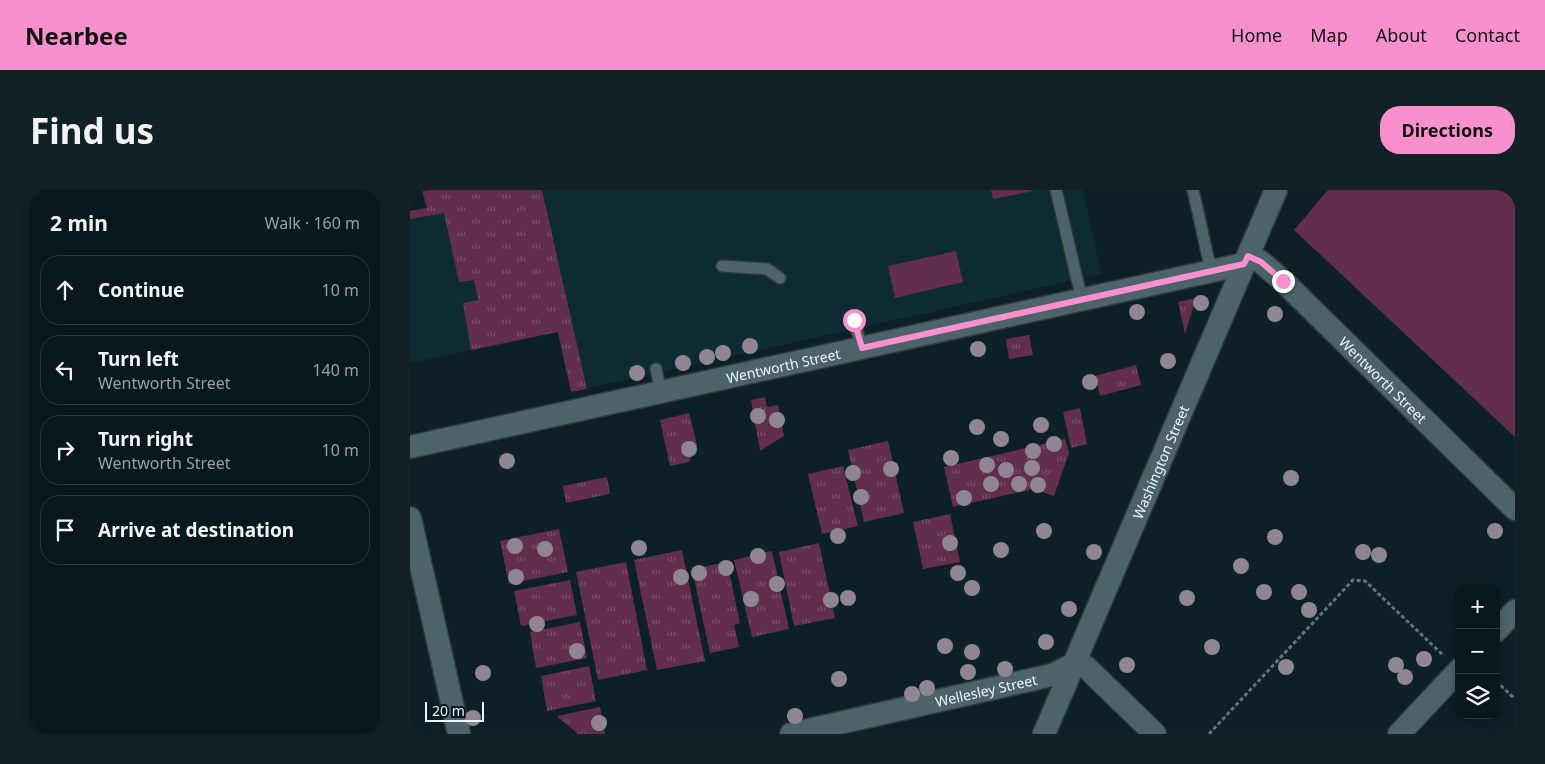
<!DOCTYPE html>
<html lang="en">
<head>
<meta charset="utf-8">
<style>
	:root { --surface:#09181c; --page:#122125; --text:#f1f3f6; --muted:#99a0a3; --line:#29373b; --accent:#f790cd }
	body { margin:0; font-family:"Noto Sans",sans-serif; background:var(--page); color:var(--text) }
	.controls { position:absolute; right:15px; bottom:15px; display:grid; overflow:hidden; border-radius:10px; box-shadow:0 2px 8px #0003 }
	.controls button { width:45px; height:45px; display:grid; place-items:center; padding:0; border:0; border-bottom:1px solid var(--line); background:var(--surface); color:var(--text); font:25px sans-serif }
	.scale { position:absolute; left:15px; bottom:12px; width:59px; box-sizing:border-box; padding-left:5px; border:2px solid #eaf6fa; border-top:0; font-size:14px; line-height:18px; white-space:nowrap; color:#eaf6fa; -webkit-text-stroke:4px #04171d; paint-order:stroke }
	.stop { position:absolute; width:15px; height:15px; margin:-11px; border:4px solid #f790cd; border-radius:50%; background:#fff }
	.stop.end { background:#f790cd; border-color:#fff; box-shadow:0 1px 5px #0008 }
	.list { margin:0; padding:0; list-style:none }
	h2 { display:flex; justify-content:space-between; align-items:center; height:65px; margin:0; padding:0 20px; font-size:21px }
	h2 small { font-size:16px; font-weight:400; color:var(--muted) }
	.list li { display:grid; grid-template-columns:32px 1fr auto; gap:15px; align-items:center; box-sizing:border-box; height:70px; margin:0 10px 10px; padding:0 10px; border:1px solid var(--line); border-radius:20px }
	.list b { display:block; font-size:19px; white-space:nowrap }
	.list p { margin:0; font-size:16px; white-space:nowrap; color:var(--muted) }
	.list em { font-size:16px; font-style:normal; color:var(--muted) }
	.icon { flex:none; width:28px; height:28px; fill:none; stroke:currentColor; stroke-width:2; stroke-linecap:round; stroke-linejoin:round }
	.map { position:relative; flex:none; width:1105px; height:544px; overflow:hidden; border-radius:20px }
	header { display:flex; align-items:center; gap:30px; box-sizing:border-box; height:70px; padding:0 25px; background:var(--accent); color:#111 }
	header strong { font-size:24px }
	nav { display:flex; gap:28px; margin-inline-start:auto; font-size:18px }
	.intro { display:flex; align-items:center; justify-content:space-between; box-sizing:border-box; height:120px; padding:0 30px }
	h1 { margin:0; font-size:35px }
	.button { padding:12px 22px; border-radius:20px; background:var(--accent); color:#111; font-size:18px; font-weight:700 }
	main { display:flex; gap:30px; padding:0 30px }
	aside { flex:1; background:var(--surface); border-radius:20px; box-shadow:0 2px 8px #0003 }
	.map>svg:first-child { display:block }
	.built { fill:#0e2b34 }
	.grass { fill:url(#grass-tufts) }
	.garden { fill:#612f4d }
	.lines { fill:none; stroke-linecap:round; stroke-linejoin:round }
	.lane-casing { stroke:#2f393e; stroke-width:14 }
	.street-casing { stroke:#2f393e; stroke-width:25 }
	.path { stroke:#627378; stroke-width:3; stroke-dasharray:4 2.5; stroke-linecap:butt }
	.lane { stroke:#4d636a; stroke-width:11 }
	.street { stroke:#4d636a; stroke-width:22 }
	.tree { fill:#908592 }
	.route { stroke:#f790cd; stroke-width:6 }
	.labels { text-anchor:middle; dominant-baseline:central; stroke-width:5; stroke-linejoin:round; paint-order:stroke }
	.street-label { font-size:14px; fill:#eaf6fa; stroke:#04171d }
</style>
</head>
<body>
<header>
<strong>Nearbee</strong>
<nav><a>Home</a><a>Map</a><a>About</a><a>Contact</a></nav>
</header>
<div class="intro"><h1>Find us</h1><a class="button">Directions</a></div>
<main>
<aside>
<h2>2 min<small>Walk · 160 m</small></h2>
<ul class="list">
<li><svg class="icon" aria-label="ahead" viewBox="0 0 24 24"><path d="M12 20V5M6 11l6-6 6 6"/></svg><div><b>Continue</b></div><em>10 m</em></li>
<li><svg class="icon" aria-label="left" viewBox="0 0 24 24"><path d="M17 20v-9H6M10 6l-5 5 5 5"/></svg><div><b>Turn left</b><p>Wentworth Street</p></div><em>140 m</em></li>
<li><svg class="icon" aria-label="right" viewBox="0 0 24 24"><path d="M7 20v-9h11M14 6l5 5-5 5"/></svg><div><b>Turn right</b><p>Wentworth Street</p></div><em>10 m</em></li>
<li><svg class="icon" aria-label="arrive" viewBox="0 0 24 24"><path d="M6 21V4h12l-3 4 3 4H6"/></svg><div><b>Arrive at destination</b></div></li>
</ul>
</aside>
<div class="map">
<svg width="1105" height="544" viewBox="0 0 1105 544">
	<defs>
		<pattern id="grass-tufts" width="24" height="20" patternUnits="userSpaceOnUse" patternTransform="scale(1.25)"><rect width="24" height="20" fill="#612f4d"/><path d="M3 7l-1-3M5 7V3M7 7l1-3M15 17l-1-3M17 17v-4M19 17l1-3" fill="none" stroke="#784e68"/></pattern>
	</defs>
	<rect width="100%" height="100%" fill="#0c2026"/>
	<polygon class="built" points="12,0 673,0 691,84 161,202 148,142 0,173 0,21 17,18"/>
	<g class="grass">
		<polygon points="12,0 132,0 177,199 161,202 148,142 61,160 53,113 68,110 64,90 49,92 34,23 0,29 0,21 17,18"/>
		<polygon points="581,0 622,0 623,1 583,9"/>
		<polygon points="786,108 775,144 768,112"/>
		<polygon points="619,145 623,165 599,169 596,149"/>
		<polygon points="726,175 731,195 690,206 685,186"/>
		<polygon points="355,207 357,217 368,215 374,246 350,261 341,210"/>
		<polygon points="670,218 677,254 661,258 653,222"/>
		<polygon points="279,223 287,255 279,272 260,276 250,230"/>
		<polygon points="655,249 659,263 644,306 624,299 543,317 534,277"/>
		<polygon points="478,251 494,323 454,332 438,260"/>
		<polygon points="433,276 448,336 412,344 398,284"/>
		<polygon points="197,287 200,304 156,313 153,296"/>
		<polygon points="540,324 550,372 513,379 503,332"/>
		<polygon points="149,339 158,382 99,394 90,351"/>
		<polygon points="409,353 425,428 384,436 369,362"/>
		<polygon points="272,360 295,471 247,480 224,370"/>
		<polygon points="362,361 379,439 342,447 324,370"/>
		<polygon points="216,372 237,480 188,490 166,382"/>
		<polygon points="317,372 330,433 324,435 329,457 300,463 282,379"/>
		<polygon points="160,390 167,425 111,436 104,401"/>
		<polygon points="170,432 177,468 126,478 120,442"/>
		<polygon points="179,476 186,511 137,521 131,486"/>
		<polygon points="190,517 195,544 168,544 147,526"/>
	</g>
	<g class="garden">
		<polygon points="918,0 1105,0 1105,247 884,40"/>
		<polygon points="546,61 553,92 485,108 478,76"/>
	</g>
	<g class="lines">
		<defs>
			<g id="lane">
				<polyline points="646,0 672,110"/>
				<polyline points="783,0 801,81"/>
				<polyline points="312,76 357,79 370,88"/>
				<polyline points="444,130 452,158"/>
				<polyline points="246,179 251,202"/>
			</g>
			<g id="street">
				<path id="s1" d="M838,66L851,72L873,91L1105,319"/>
				<path id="s2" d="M0,257L834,74"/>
				<polyline points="0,328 49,544"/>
				<polyline points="1086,441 1105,421"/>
				<path id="s3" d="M381,544L642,485L664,474L676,477L745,544"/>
				<path id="s4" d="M634,544L866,0"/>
				<polyline points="989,544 1049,480"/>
			</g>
		</defs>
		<use href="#lane" class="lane-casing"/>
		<use href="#street" class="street-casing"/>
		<g class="path">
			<polyline points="1086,491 1105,509"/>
			<polyline points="799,544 943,390 955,391 1034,466"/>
		</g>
		<use href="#lane" class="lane"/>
		<use href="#street" class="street"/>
	</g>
	<g class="tree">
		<circle cx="791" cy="113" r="8"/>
		<circle cx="727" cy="122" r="8"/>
		<circle cx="865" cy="124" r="8"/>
		<circle cx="340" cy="156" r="8"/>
		<circle cx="568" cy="159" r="8"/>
		<circle cx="313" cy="163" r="8"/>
		<circle cx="297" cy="167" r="8"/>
		<circle cx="758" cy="171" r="8"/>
		<circle cx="273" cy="173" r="8"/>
		<circle cx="227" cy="183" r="8"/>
		<circle cx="680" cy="192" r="8"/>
		<circle cx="348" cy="226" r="8"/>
		<circle cx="367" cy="230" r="8"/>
		<circle cx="631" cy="235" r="8"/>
		<circle cx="567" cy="237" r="8"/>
		<circle cx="591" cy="249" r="8"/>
		<circle cx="644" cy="254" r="8"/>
		<circle cx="279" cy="259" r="8"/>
		<circle cx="623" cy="261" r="8"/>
		<circle cx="541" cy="268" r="8"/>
		<circle cx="97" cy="271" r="8"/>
		<circle cx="577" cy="275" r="8"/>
		<circle cx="622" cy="278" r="8"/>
		<circle cx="481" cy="279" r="8"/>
		<circle cx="596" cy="280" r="8"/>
		<circle cx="443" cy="283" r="8"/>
		<circle cx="881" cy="288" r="8"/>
		<circle cx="581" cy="294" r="8"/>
		<circle cx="609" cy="294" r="8"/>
		<circle cx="628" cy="295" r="8"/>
		<circle cx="451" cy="307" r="8"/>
		<circle cx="554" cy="308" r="8"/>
		<circle cx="634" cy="341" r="8"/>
		<circle cx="1085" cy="341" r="8"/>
		<circle cx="428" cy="346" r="8"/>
		<circle cx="865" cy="347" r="8"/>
		<circle cx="540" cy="353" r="8"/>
		<circle cx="105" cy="356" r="8"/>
		<circle cx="229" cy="358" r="8"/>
		<circle cx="135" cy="359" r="8"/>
		<circle cx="591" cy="360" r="8"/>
		<circle cx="684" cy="362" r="8"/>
		<circle cx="953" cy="362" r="8"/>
		<circle cx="969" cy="365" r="8"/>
		<circle cx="348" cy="366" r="8"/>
		<circle cx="831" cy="376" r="8"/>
		<circle cx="316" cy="378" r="8"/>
		<circle cx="289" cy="383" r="8"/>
		<circle cx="548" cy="383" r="8"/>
		<circle cx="106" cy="387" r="8"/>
		<circle cx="271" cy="387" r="8"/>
		<circle cx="367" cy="394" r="8"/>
		<circle cx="562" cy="398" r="8"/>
		<circle cx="854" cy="402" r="8"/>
		<circle cx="889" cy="402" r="8"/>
		<circle cx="438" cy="408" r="8"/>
		<circle cx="777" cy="408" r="8"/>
		<circle cx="341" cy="409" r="8"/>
		<circle cx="421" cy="410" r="8"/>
		<circle cx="659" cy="419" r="8"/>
		<circle cx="899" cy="420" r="8"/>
		<circle cx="127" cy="434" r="8"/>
		<circle cx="636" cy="452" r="8"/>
		<circle cx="535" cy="456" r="8"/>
		<circle cx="802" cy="457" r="8"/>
		<circle cx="167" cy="461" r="8"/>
		<circle cx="562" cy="462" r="8"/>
		<circle cx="1014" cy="469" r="8"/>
		<circle cx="717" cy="475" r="8"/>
		<circle cx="986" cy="475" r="8"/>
		<circle cx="876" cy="477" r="8"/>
		<circle cx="595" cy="479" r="8"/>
		<circle cx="558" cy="482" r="8"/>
		<circle cx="73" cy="483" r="8"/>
		<circle cx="995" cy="487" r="8"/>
		<circle cx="429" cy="489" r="8"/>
		<circle cx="517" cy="498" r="8"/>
		<circle cx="502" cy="504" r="8"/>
		<circle cx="385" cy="526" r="8"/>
		<circle cx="63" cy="528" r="8"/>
		<circle cx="189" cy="533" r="8"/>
	</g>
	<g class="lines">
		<polyline class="route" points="444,130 452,158 834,74 838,66 851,72 873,91"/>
	</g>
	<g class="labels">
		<g class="street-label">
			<text stroke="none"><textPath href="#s2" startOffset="382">Wentworth Street</textPath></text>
			<text stroke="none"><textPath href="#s1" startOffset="184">Wentworth Street</textPath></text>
			<text stroke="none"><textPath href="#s4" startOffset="296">Washington Street</textPath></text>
			<text stroke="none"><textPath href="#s3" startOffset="200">Wellesley Street</textPath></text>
		</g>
	</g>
</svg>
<div class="controls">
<button>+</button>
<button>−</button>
<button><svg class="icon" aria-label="layers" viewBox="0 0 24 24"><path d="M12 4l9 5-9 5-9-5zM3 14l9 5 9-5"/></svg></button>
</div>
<div class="scale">20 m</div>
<div class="stop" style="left:444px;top:130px"></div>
<div class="stop end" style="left:873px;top:91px"></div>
</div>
</main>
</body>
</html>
